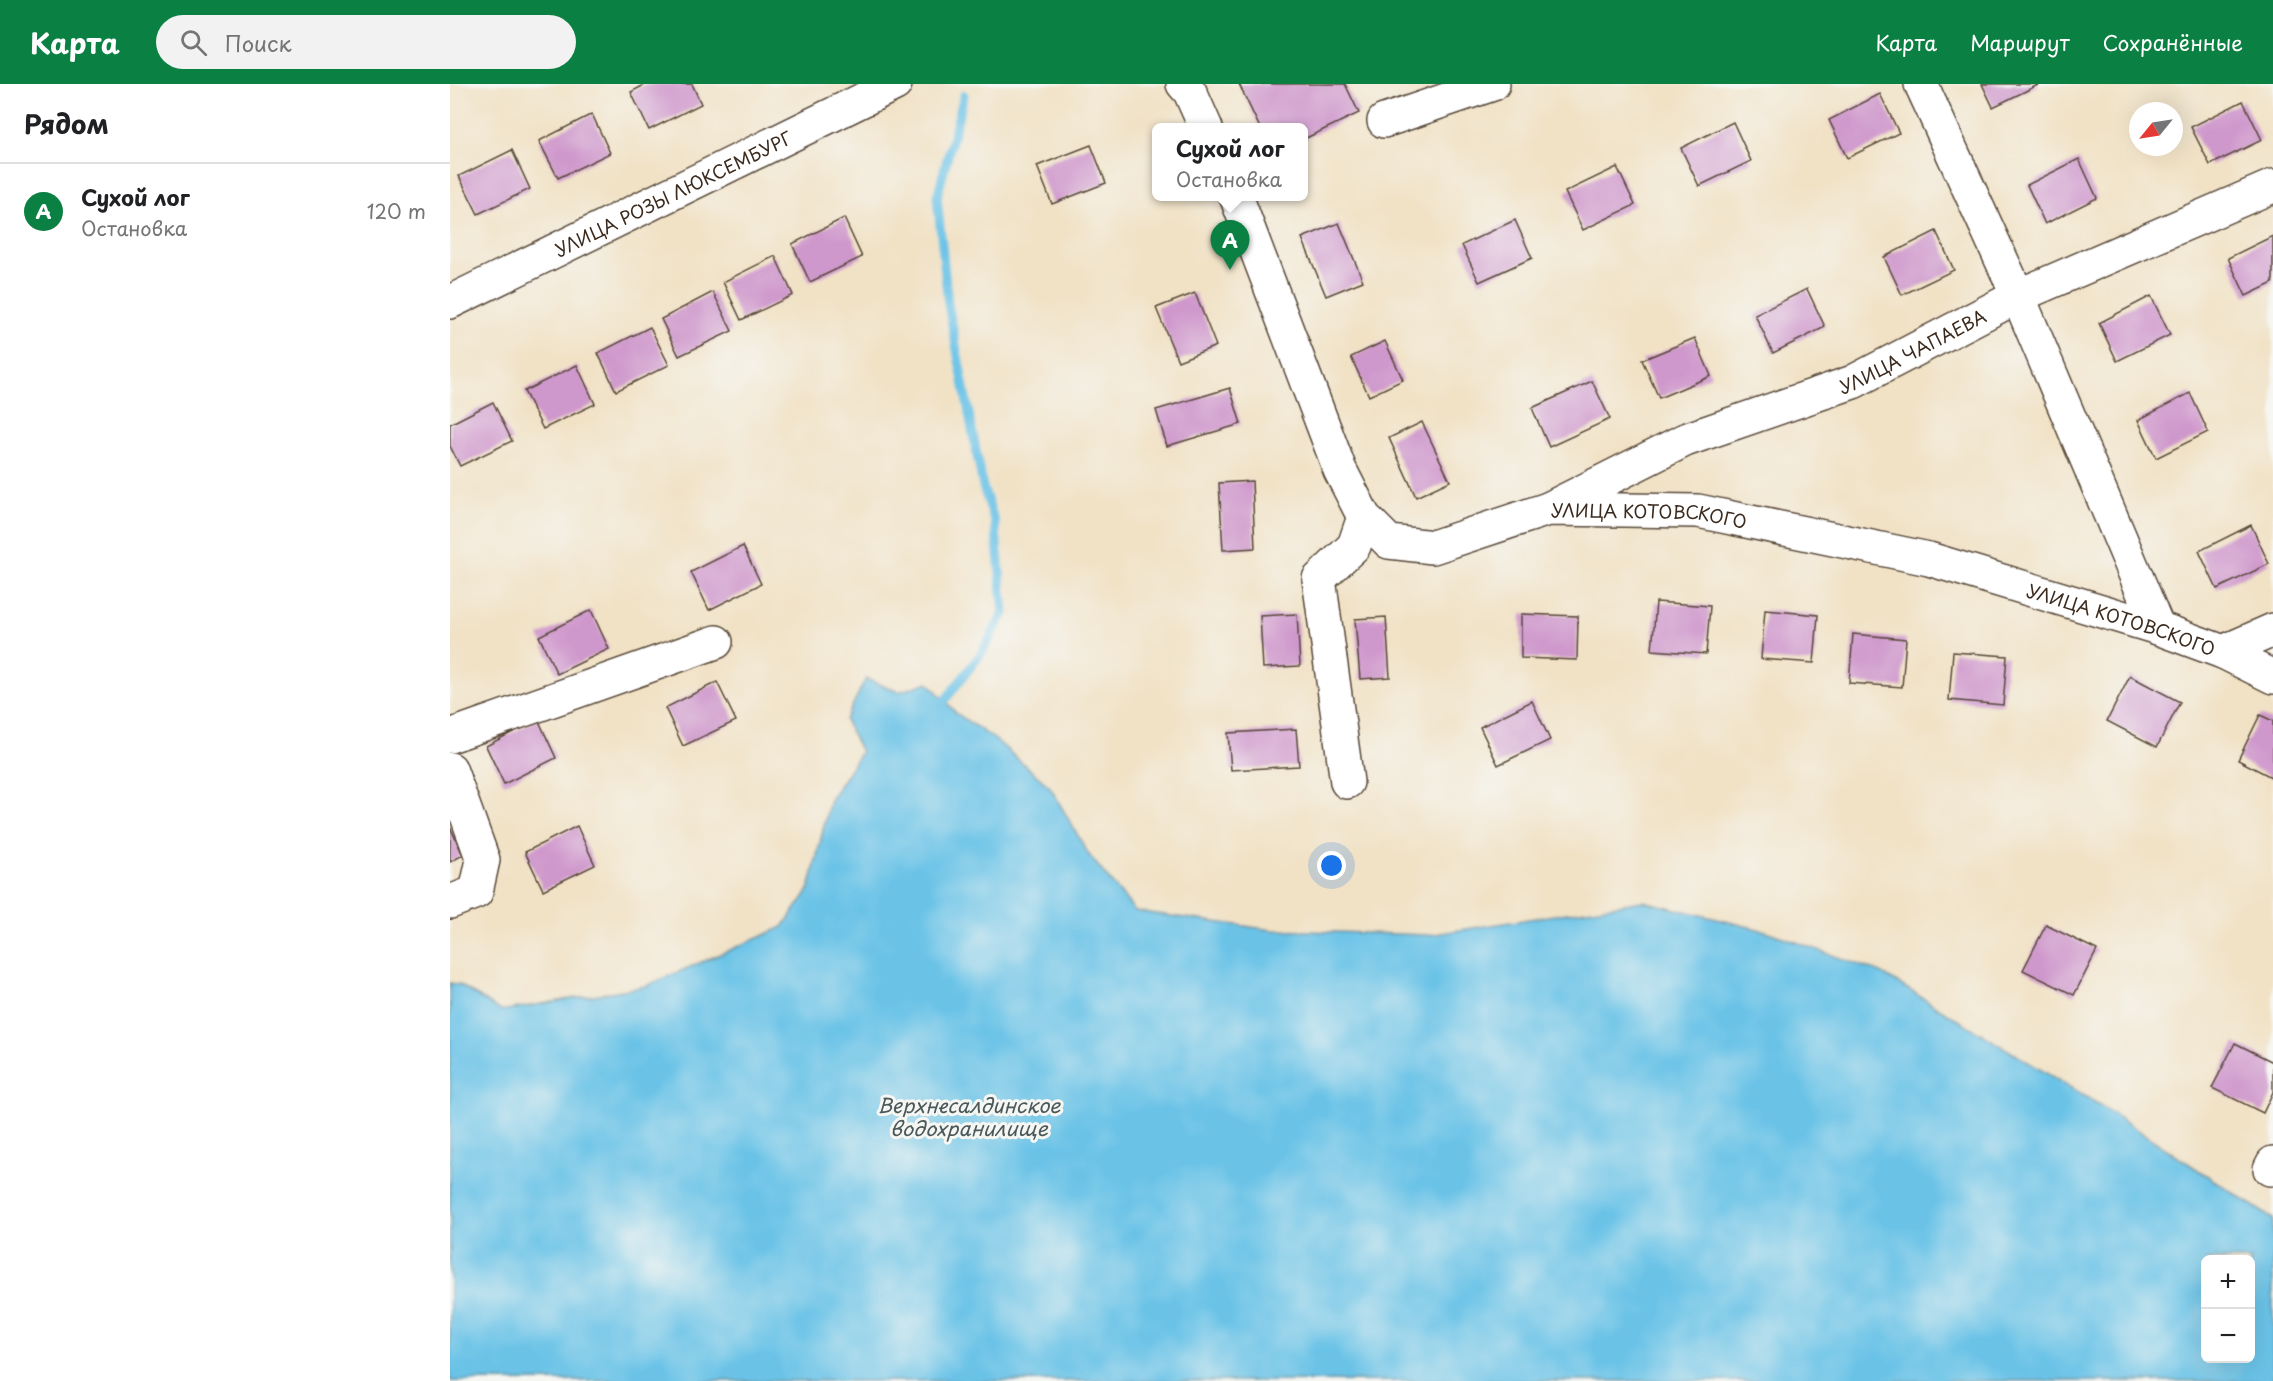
<!DOCTYPE html>
<html lang="ru">
<head>
<meta charset="utf-8">
<style>
	:root { --surface:#fff; --page:#f2f2f2; --text:#202124; --muted:#757577; --line:#e0e0e0; --accent:#0b8043 }
	body { margin:0; font-family:"Playpen Sans",sans-serif; background:var(--page); color:var(--text) }
	.controls { position:absolute; right:18px; bottom:18px; display:grid; overflow:hidden; border-radius:9px; box-shadow:0 6px 24px #0002 }
	.controls button { width:54px; height:54px; display:grid; place-items:center; padding:0; border:0; border-bottom:2px solid var(--line); background:var(--surface); color:var(--text); font:30px sans-serif }
	.compass { position:absolute; left:1679px; top:18px; width:54px; height:54px; border-radius:50%; background:var(--surface); box-shadow:0 6px 24px #0002; rotate:240deg }
	.you { position:absolute; left:882px; top:782px; width:21px; height:21px; margin:-15px; border:4px solid #fff; border-radius:50%; background:#1a73e8; box-shadow:0 0 0 9px #1a73e833 }
	.badge { display:grid; place-items:center; width:39px; height:39px; border-radius:50%; background:var(--accent); color:#fff; font-size:20px; font-weight:700 }
	.pin { position:absolute; translate:-50% -50px; filter:drop-shadow(0 2px 3px #0008) }
	.pin::after { content:''; position:absolute; top:32px; width:21px; height:18px; background:inherit; clip-path:polygon(0 0,100% 0,50% 100%) }
	.popup { position:absolute; left:702px; top:39px; width:156px; height:78px; box-sizing:border-box; display:grid; place-content:center; border-radius:9px; background:var(--surface); filter:drop-shadow(0 2px 4px #0005); font-size:20px; white-space:nowrap; color:var(--muted) }
	.popup b { font-size:22px; color:var(--text) }
	.popup::after { content:''; position:absolute; left:50%; top:100%; margin-left:-12px; border:12px solid transparent; border-top-color:var(--surface) }
	.list { margin:0; padding:0; list-style:none }
	h2 { display:flex; justify-content:space-between; align-items:center; height:78px; margin:0; padding:0 24px; font-size:26px }
	h2 small { font-size:20px; font-weight:400; color:var(--muted) }
	.list li { display:grid; grid-template-columns:39px 1fr auto; gap:18px; align-items:center; box-sizing:border-box; height:96px; padding:0 24px; border-top:2px solid var(--line) }
	.list b { display:block; font-size:22px; white-space:nowrap }
	.list p { margin:0; font-size:20px; white-space:nowrap; color:var(--muted) }
	.list em { font-size:20px; font-style:normal; color:var(--muted) }
	.icon { flex:none; width:33px; height:33px; fill:none; stroke:currentColor; stroke-width:2; stroke-linecap:round; stroke-linejoin:round }
	.map { position:relative; flex:none; width:1823px; height:1297px; overflow:hidden }
	header { display:flex; align-items:center; gap:36px; box-sizing:border-box; height:84px; padding:0 30px; background:var(--accent); color:#fff }
	header strong { font-size:28px }
	nav { display:flex; gap:33px; margin-inline-start:auto; font-size:21px }
	.search { width:420px; height:54px; background:var(--page); display:flex; align-items:center; gap:15px; box-sizing:border-box; padding:0 21px; border-radius:33px; color:var(--muted); font-size:22px }
	main { display:flex }
	aside { flex:1; background:var(--surface) }
	.map>svg:first-child { display:block }
	.water { fill:#6ac3e7; stroke:#527682; stroke-width:1.5; fill-rule:evenodd }
	.lines { fill:none; stroke-linecap:round; stroke-linejoin:round }
	.stream { stroke:#6ac3e7; stroke-width:9 }
	.building { fill:#cf98cc }
	.street-casing { stroke:#564637; stroke-width:36 }
	.secondary-casing { stroke:#564637; stroke-width:36 }
	.street { stroke:#fff; stroke-width:33 }
	.secondary { stroke:#fff; stroke-width:33 }
	.labels { text-anchor:middle; dominant-baseline:central; stroke-width:6; stroke-linejoin:round; paint-order:stroke }
	.street-label { font-size:18px; fill:#3b2a1e; stroke:#f6f6f2 }
	.water-label { font-size:20px; font-style:italic; fill:#49585a; stroke:#f6f6f2 }
</style>
</head>
<body>
<header>
<strong>Карта</strong>
<div class="search"><svg class="icon" aria-label="search" viewBox="0 0 24 24"><circle cx="10" cy="10" r="6"/><path d="M15 15l6 6"/></svg>Поиск</div>
<nav><a>Карта</a><a>Маршрут</a><a>Сохранённые</a></nav>
</header>
<main>
<aside>
<h2>Рядом<small></small></h2>
<ul class="list">
<li><span class="badge">A</span><div><b>Сухой лог</b><p>Остановка</p></div><em>120 m</em></li>
</ul>
</aside>
<div class="map">
<svg width="1823" height="1297" viewBox="0 0 1823 1297">
	<rect width="100%" height="100%" fill="#f6f6f2"/>
	<filter id="ink" filterUnits="userSpaceOnUse"><feTurbulence type="fractalNoise" baseFrequency=".0167" numOctaves="2"/><feDisplacementMap in="SourceGraphic" scale="12" xChannelSelector="R" yChannelSelector="G"/><feConvolveMatrix kernelMatrix="1 2 1 2 8 2 1 2 1" color-interpolation-filters="sRGB"/></filter>
	<filter id="wash" filterUnits="userSpaceOnUse"><feTurbulence type="fractalNoise" baseFrequency=".008" numOctaves="4" result="noise"/><feDisplacementMap in="SourceGraphic" scale="24" xChannelSelector="R" yChannelSelector="G"/><feGaussianBlur stdDeviation="1.35" result="paint"/><feColorMatrix in="noise" values="0 0 0 0 0 0 0 0 0 0 0 0 0 0 0 0 0 1.4 0 .05"/><feComposite in="paint" operator="in"/></filter>
	<g filter="url(#wash)">
		<rect width="100%" height="100%" fill="#f1e2c6"/>
		<path class="water" d="M416,595L449,608L478,598L506,629L547,657L600,703L639,771L685,827L823,846L979,851L1193,817L1316,847L1431,889L1651,1022L1823,1135V1297H0V899L10,901L51,927L196,902L333,843L359,806L380,716L411,668L395,636ZM1756,1176H1800V1274H1756Z"/>
		<g class="lines">
			<polyline class="stream" points="495,616 531,570 554,529 545,438 533,403 498,219 487,113 514,11"/>
		</g>
		<g id="blocks">
			<g class="building">
				<polygon points="196,0 242,0 251,20 199,46 181,8"/>
				<polygon points="789,0 895,0 909,29 854,55 854,44 810,44"/>
				<polygon points="1532,0 1590,0 1543,23"/>
				<polygon points="1430,10 1449,49 1397,74 1379,36"/>
				<polygon points="1793,17 1812,56 1760,81 1741,43"/>
				<polygon points="142,30 160,69 108,94 89,57"/>
				<polygon points="1283,38 1301,77 1249,102 1231,64"/>
				<polygon points="641,61 656,99 602,120 587,82"/>
				<polygon points="62,66 80,105 28,130 9,92"/>
				<polygon points="1629,75 1647,114 1595,140 1577,101"/>
				<polygon points="1167,83 1185,121 1133,146 1115,108"/>
				<polygon points="394,134 412,173 360,198 342,160"/>
				<polygon points="1065,136 1082,174 1029,198 1012,161"/>
				<polygon points="889,139 913,197 876,212 852,154"/>
				<polygon points="1486,147 1504,186 1452,211 1434,173"/>
				<polygon points="1823,152 1823,199 1796,212 1778,174"/>
				<polygon points="325,172 343,211 291,236 273,198"/>
				<polygon points="1357,205 1375,243 1323,269 1305,231"/>
				<polygon points="263,208 282,247 229,272 211,235"/>
				<polygon points="745,209 766,262 728,277 706,224"/>
				<polygon points="1701,212 1720,251 1667,277 1649,239"/>
				<polygon points="200,243 219,281 166,307 148,269"/>
				<polygon points="1245,254 1261,292 1209,314 1192,276"/>
				<polygon points="935,257 953,296 919,312 901,273"/>
				<polygon points="127,281 145,320 93,345 74,307"/>
				<polygon points="1142,297 1160,335 1099,363 1082,324"/>
				<polygon points="780,304 791,340 717,362 706,326"/>
				<polygon points="1740,309 1758,348 1706,374 1688,336"/>
				<polygon points="43,318 62,357 10,382 0,362 0,340"/>
				<polygon points="972,338 1000,397 966,413 939,354"/>
				<polygon points="802,397 805,464 773,466 769,399"/>
				<polygon points="1801,441 1819,480 1767,505 1749,467"/>
				<polygon points="293,462 311,500 259,526 241,488"/>
				<polygon points="1206,518 1260,522 1256,570 1202,566"/>
				<polygon points="141,526 159,565 107,590 89,552"/>
				<polygon points="1315,526 1368,531 1364,579 1311,575"/>
				<polygon points="847,530 850,582 813,584 810,532"/>
				<polygon points="1071,530 1128,532 1127,576 1071,574"/>
				<polygon points="936,533 940,593 910,595 905,535"/>
				<polygon points="1403,550 1456,555 1452,603 1399,599"/>
				<polygon points="1503,568 1557,572 1553,621 1499,616"/>
				<polygon points="1680,592 1730,618 1707,663 1657,637"/>
				<polygon points="267,598 286,637 233,662 215,624"/>
				<polygon points="1082,617 1100,656 1048,681 1030,643"/>
				<polygon points="1810,631 1823,637 1823,694 1788,676"/>
				<polygon points="88,635 106,674 54,700 36,662"/>
				<polygon points="846,645 849,682 781,686 778,649"/>
				<polygon points="127,742 145,781 93,806 75,768"/>
				<polygon points="0,743 13,771 0,778"/>
				<polygon points="1596,841 1647,866 1624,911 1573,886"/>
				<polygon points="1785,959 1823,978 1823,1008 1813,1029 1762,1004"/>
			</g>
		</g>
	</g>
	<g filter="url(#ink)">
		<use href="#blocks" fill-opacity="0" stroke="#564637" stroke-width="1.5"/>
		<g class="lines">
			<defs>
				<g id="street">
					<polyline points="1471,0 1568,212 1708,544"/>
					<polyline points="934,37 1043,0"/>
					<path id="s1" d="M1098,425L1235,356L1403,298L1568,212L1823,102"/>
					<polyline points="1773,568 1823,546"/>
					<polyline points="0,652 266,558"/>
					<polyline points="0,685 33,776 26,808 0,818"/>
					<polyline points="897,698 869,495 904,462 914,433"/>
					<polyline points="1820,1085 1823,1079"/>
				</g>
				<g id="secondary">
					<polyline points="733,0 740,8 756,44"/>
					<path id="s2" d="M786,112L890,386L914,433L939,458L983,463L1098,425L1248,427L1479,475L1708,544L1773,568L1823,593"/>
					<path id="s3" d="M0,218L445,0"/>
				</g>
			</defs>
			<use href="#street" class="street-casing"/>
			<use href="#secondary" class="secondary-casing"/>
			<use href="#street" class="street"/>
			<use href="#secondary" class="secondary"/>
		</g>
	</g>
	<g class="labels">
		<g class="street-label">
			<text stroke="none"><textPath href="#s3" startOffset="248">УЛИЦА РОЗЫ ЛЮКСЕМБУРГ</textPath></text>
			<text stroke="none"><textPath href="#s1" startOffset="398">УЛИЦА ЧАПАЕВА</textPath></text>
			<text stroke="none"><textPath href="#s2" startOffset="648">УЛИЦА КОТОВСКОГО</textPath></text>
			<text stroke="none"><textPath href="#s2" startOffset="1134">УЛИЦА КОТОВСКОГО</textPath></text>
		</g>
		<g class="water-label">
			<text x="519" y="1021">Верхнесалдинское<tspan x="519" dy="23">водохранилище</tspan></text>
		</g>
	</g>
</svg>
<div class="controls">
<button>+</button>
<button>−</button>
</div>
<svg class="compass" viewBox="-18 -18 36 36"><path d="M0-13l5 13h-10z" fill="#e53935"/><path d="M0 13l5-13h-10z" fill="#757577"/></svg>
<div class="you"></div>
<div class="pin badge" style="left:780px;top:186px">A</div>
<div class="popup"><b>Сухой лог</b>Остановка</div>
</div>
</main>
</body>
</html>
